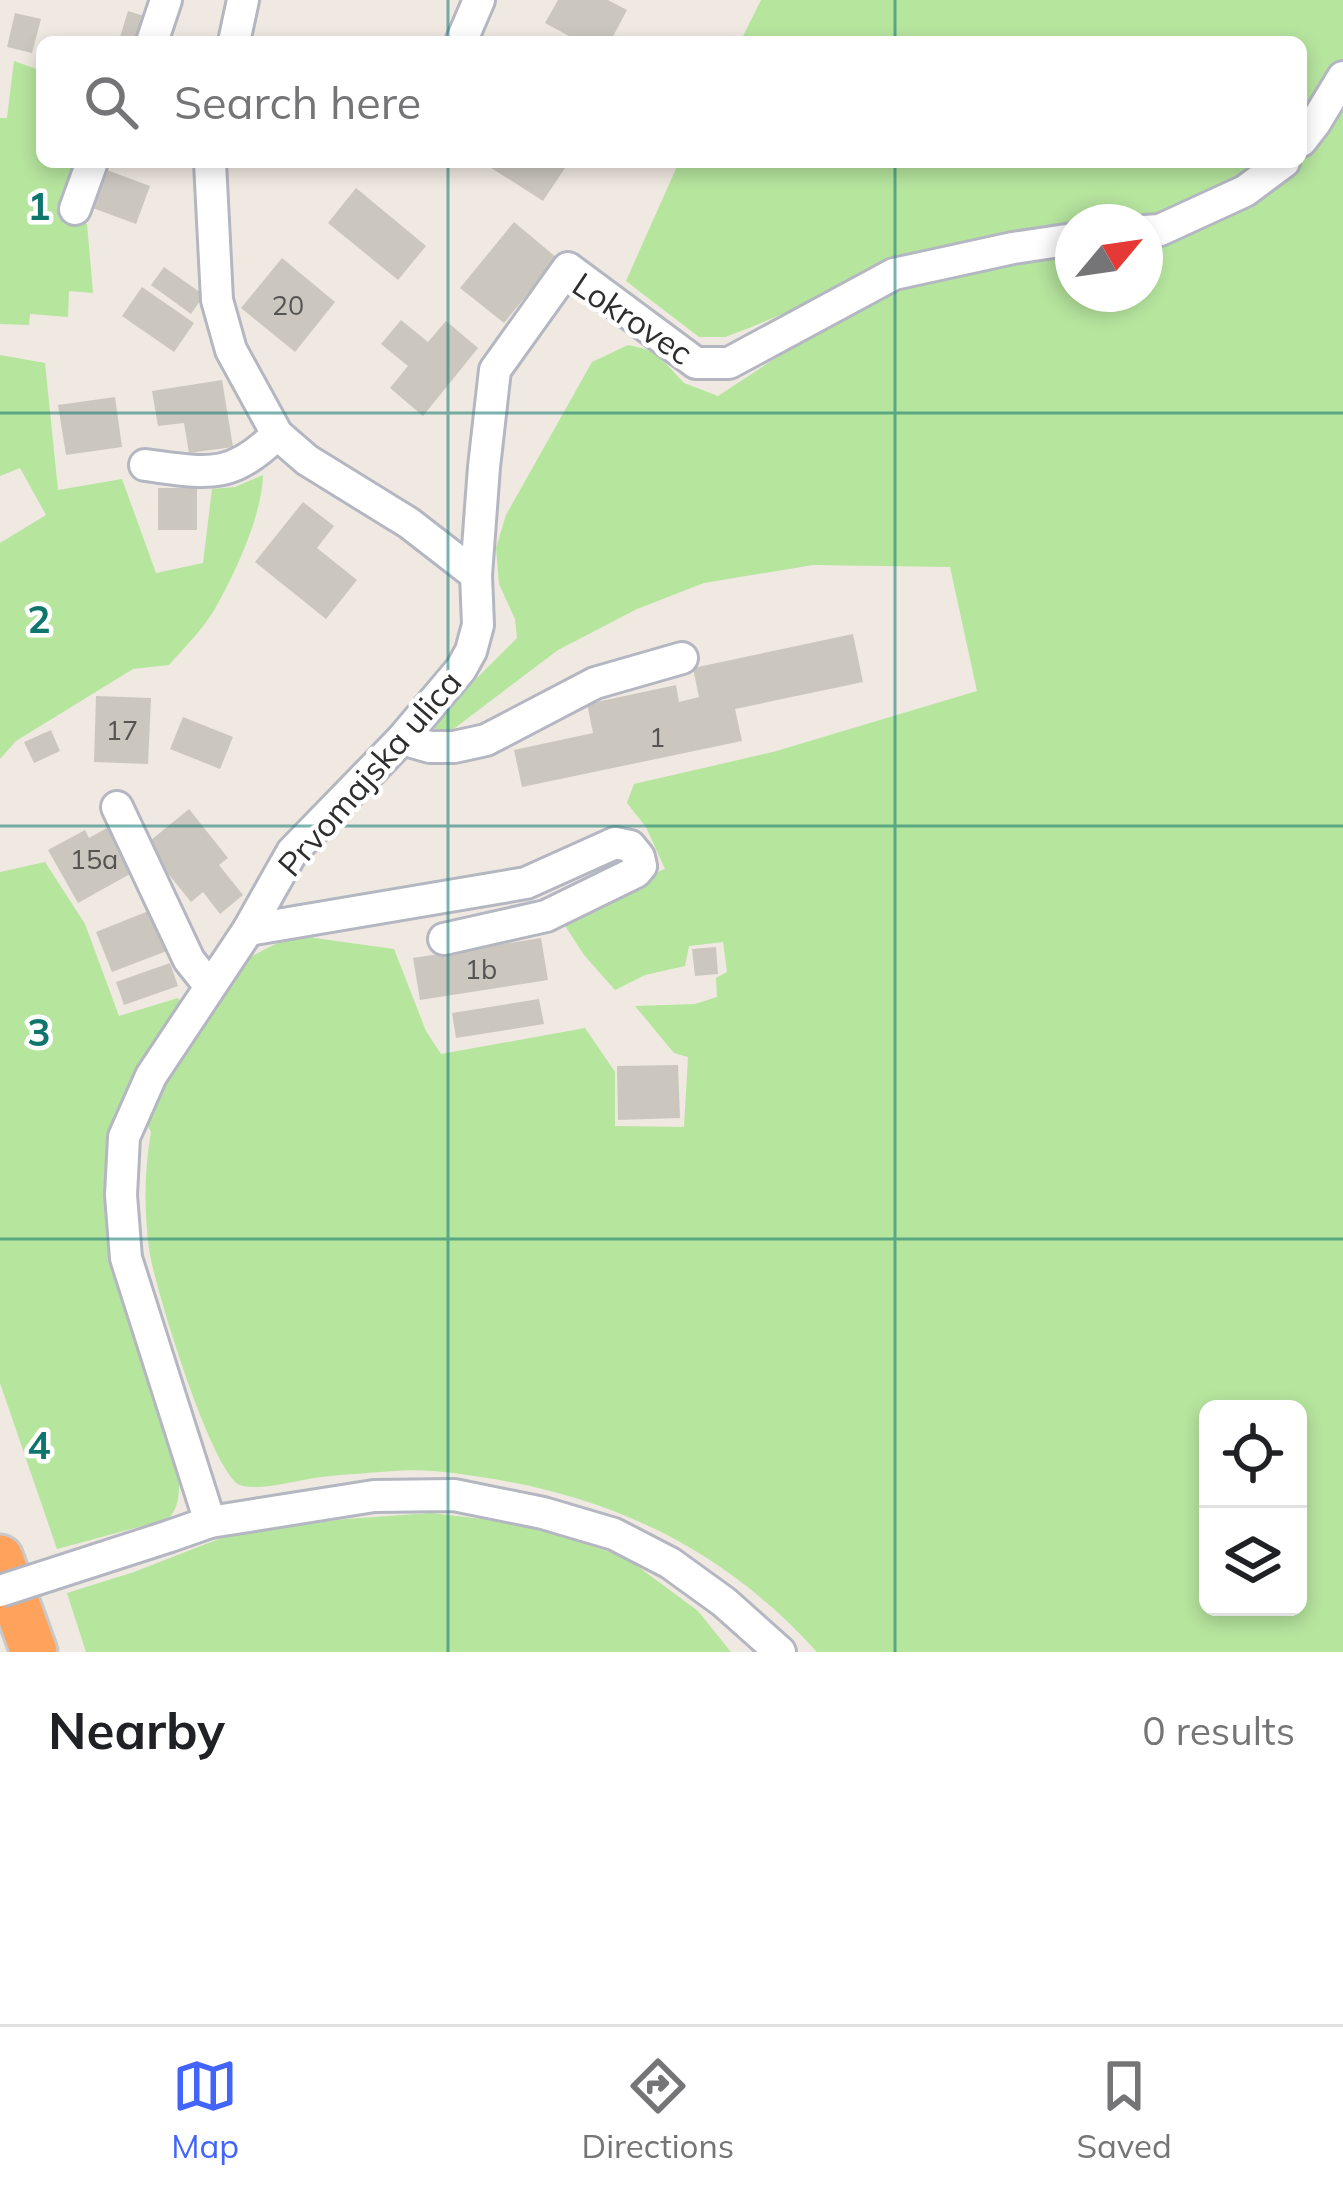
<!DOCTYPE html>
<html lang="en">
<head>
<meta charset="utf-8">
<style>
	:root { --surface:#fff; --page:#f2f2f2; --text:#202124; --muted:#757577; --line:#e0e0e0; --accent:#4264fb }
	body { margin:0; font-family:Mulish,sans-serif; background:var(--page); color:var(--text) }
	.controls { position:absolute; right:36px; bottom:36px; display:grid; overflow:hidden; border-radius:18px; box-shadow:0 6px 18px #0003 }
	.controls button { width:108px; height:108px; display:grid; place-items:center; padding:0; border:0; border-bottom:3px solid var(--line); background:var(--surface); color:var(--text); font:60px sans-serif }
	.compass { position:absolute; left:1055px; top:204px; width:108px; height:108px; border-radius:50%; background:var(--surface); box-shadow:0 6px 18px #0003; rotate:61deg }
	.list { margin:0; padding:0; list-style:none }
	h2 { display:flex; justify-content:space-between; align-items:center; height:156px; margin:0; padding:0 48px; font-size:51px }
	h2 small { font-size:39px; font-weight:400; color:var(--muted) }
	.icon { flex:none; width:66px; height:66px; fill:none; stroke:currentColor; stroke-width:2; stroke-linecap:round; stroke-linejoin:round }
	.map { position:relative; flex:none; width:1343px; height:1652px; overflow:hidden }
	.search { position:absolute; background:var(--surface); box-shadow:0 6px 18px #0003; left:36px; right:36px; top:36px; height:132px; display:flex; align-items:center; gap:30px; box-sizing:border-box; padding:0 42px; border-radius:18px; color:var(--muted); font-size:45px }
	.sheet { height:372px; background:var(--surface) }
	nav { display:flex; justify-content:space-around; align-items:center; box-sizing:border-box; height:168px; border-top:3px solid var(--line); background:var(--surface); font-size:33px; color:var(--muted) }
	nav a { display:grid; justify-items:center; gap:6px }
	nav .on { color:var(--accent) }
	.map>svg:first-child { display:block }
	.green { fill:#b6e59e; fill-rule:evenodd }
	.building { fill:#cbc7bf }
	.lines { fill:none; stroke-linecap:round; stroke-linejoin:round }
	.minor-casing { stroke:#b4b7c1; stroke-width:36 }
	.highway-casing { stroke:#c9c9c9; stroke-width:51 }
	.minor { stroke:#fff; stroke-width:30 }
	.highway { stroke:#ffa35c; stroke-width:45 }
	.minor-bridge-casing { stroke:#b4b7c1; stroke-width:36; stroke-linecap:butt }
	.minor-bridge { stroke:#fff; stroke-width:30 }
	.grid { fill:none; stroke:#0f766e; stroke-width:3; stroke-opacity:0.55 }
	.labels { text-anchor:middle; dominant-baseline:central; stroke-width:9; stroke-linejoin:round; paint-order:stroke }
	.number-label { font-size:27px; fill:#555452 }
	.street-label { font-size:33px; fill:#2e2e2e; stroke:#fff }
	.grid-label { font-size:39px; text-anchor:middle; font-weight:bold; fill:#0f766e; stroke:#fff; stroke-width:9; stroke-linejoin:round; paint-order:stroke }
</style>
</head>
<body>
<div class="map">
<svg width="1343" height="1652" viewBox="0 0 1343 1652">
	<rect width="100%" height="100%" fill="#efe9e1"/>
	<g class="green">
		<polygon points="761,0 1343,0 1343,58 1301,126 1301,42 740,42"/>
		<polygon points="14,61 42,71 42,162 83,162 64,219 87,224 93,293 69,291 68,317 30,314 29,325 0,324 0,118 7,118"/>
		<path d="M1343,94V1652H817C728,1554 624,1501 494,1479C461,1474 428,1468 394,1471C370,1473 346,1474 322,1477C300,1479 260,1492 240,1485C212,1474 154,1285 149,1249C144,1209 144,1172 151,1132L146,1123L164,1078L219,994L252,956L293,935L394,949L426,1031L441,1054L585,1028L615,1072V1126L684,1127L688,1057L674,1053L635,1006L695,1004L717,997L716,978L727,972L723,942L689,946L685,966L645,975L615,990L584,955L564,924L584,902L665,869L646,827L627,803L634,784L773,752L977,691L950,567L813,565L704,583L637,609L558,650L443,737L431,724L517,638L515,619L499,584L496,548L506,515L592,362L628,345L654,351L684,383L718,396L890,283L1073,251V294H1145V241L1294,162H1301V154ZM1208,1409H1298V1607H1208Z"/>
		<polygon points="679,162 1267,162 1234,187 1143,222 1073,222 1073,232 894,267 749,328 725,337 699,337 626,281"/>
		<path d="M0,355L45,363L58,490L122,479L156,573L203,563L212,489L235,487L263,475C262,516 234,576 213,612C201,631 184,648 169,665L133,669L16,741L0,759V543L46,515L20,468L0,476Z"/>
		<path d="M45,862L85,924L119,1016L178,998L184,1005L163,1031L128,1090L111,1134L106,1199L113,1268L179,1470C179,1488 181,1506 168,1519L57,1549L0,1383V872Z"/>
		<polygon points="431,1513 525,1524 625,1557 698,1611 731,1652 86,1652 67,1593 134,1572 229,1535 346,1519"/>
	</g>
	<g class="building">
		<polygon points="558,0 608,0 627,10 610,42 580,42 545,23"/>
		<polygon points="128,11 150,18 142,42 120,37"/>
		<polygon points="15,13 41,19 32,53 7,47"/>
		<polygon points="482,162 569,162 543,201"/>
		<polygon points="104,169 150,186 136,224 90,207"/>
		<polygon points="356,188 426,246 398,280 328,223"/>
		<polygon points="514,222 557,258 504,323 460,288"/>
		<polygon points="282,258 335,302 295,352 241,308"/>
		<polygon points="164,267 204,295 191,314 151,285"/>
		<polygon points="142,287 194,323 174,352 122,316"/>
		<polygon points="401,320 428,342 446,321 478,348 423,416 390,388 408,366 381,344"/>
		<polygon points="222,380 233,447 189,453 184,423 158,426 152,391"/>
		<polygon points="115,397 122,447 66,455 58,405"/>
		<rect x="158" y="488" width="39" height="42"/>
		<polygon points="303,502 334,526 317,548 357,580 326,619 255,562"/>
		<polygon points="853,634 863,682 735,709 742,741 522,787 514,750 593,733 587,704 676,685 679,702 699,697 693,668"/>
		<polygon points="96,696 151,698 148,764 94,762"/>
		<polygon points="183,717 233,737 220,769 170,749"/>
		<polygon points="51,730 60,751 34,763 24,742"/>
		<polygon points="189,809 228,858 219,865 243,895 220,914 203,892 191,902 145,845"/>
		<polygon points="114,824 139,869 78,903 48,850 85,830 89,838"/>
		<polygon points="156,908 172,949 112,972 96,932"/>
		<polygon points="541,938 548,980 420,1000 413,958"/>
		<polygon points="716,947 718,974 695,976 692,949"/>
		<polygon points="170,963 178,986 124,1005 116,982"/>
		<polygon points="539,999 544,1024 456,1038 452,1013"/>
		<polygon points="678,1065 680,1118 618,1120 617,1066"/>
	</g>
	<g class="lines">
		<defs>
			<g id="minor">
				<polyline points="152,42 166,0"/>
				<polyline points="234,42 243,0"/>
				<polyline points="461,42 479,0"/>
				<polyline points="1301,141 1315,123 1343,77"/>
				<polyline points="75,209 92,162"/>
				<polyline points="1145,231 1160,230 1245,191 1284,162"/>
				<path d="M145,465C206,473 231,481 277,434"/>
				<polyline points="476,575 484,467 495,370 568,268 696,363 729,363 894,274 1013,248 1073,239"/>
				<polyline points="402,739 430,747 454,747 486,740 595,683 682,658"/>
				<polyline points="117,807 189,960 209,985"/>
				<polyline points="248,930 526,883 615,843 630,846 639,857 641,866 636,872 546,916 444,939"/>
				<polyline points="210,1522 126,1258 121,1195 124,1137 151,1076 248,930 292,852 402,739 461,669 471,651 478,625 476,575 409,523 307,460 277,434 231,350 217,300 210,162"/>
				<polyline points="170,1536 210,1522 374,1496 454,1495 543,1513 614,1534 670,1563 724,1602 780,1652"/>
			</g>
			<polyline id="highway" points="0,1558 34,1652"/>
		</defs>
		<use href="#minor" class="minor-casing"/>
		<use href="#highway" class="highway-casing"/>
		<use href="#minor" class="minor"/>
		<use href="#highway" class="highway"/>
		<defs>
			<polyline id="minor-bridge" points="0,1591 170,1536"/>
		</defs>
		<use href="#minor-bridge" class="minor-bridge-casing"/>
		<use href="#minor-bridge" class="minor-bridge"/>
	</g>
	<path class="grid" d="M448,0V42M895,0V42M448,162V1652M895,162V1652M0,413H1343M0,826H1343M0,1239H1343"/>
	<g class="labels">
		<g class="number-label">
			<text x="288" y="305">20</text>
			<text x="122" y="730">17</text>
			<text x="657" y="737">1</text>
			<text x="94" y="859">15a</text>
			<text x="481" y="969">1b</text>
		</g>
		<g class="street-label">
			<text transform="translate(633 318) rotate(34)">Lokrovec</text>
			<text transform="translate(369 773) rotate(-49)">Prvomajska ulica</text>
		</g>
	</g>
	<g class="grid-label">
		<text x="39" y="220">1</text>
		<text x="39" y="633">2</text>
		<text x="39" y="1046">3</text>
		<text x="39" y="1459">4</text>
	</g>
</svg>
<div class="controls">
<button><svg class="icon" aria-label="locate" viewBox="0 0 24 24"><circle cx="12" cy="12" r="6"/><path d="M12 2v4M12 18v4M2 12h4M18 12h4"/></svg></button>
<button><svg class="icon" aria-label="layers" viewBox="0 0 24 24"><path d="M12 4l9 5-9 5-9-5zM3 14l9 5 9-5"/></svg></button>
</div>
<svg class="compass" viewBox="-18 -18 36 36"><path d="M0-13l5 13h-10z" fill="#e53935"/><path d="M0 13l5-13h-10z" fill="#757577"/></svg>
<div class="search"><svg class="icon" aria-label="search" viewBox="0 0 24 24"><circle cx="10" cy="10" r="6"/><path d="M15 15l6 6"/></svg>Search here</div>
</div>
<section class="sheet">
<h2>Nearby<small>0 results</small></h2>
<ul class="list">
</ul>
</section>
<nav>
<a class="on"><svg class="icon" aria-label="map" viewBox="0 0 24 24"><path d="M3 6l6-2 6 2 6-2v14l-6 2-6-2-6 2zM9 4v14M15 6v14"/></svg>Map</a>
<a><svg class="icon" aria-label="directions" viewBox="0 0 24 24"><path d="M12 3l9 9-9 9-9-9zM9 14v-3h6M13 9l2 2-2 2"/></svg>Directions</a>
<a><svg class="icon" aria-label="saved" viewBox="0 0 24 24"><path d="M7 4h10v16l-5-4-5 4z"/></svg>Saved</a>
</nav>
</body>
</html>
